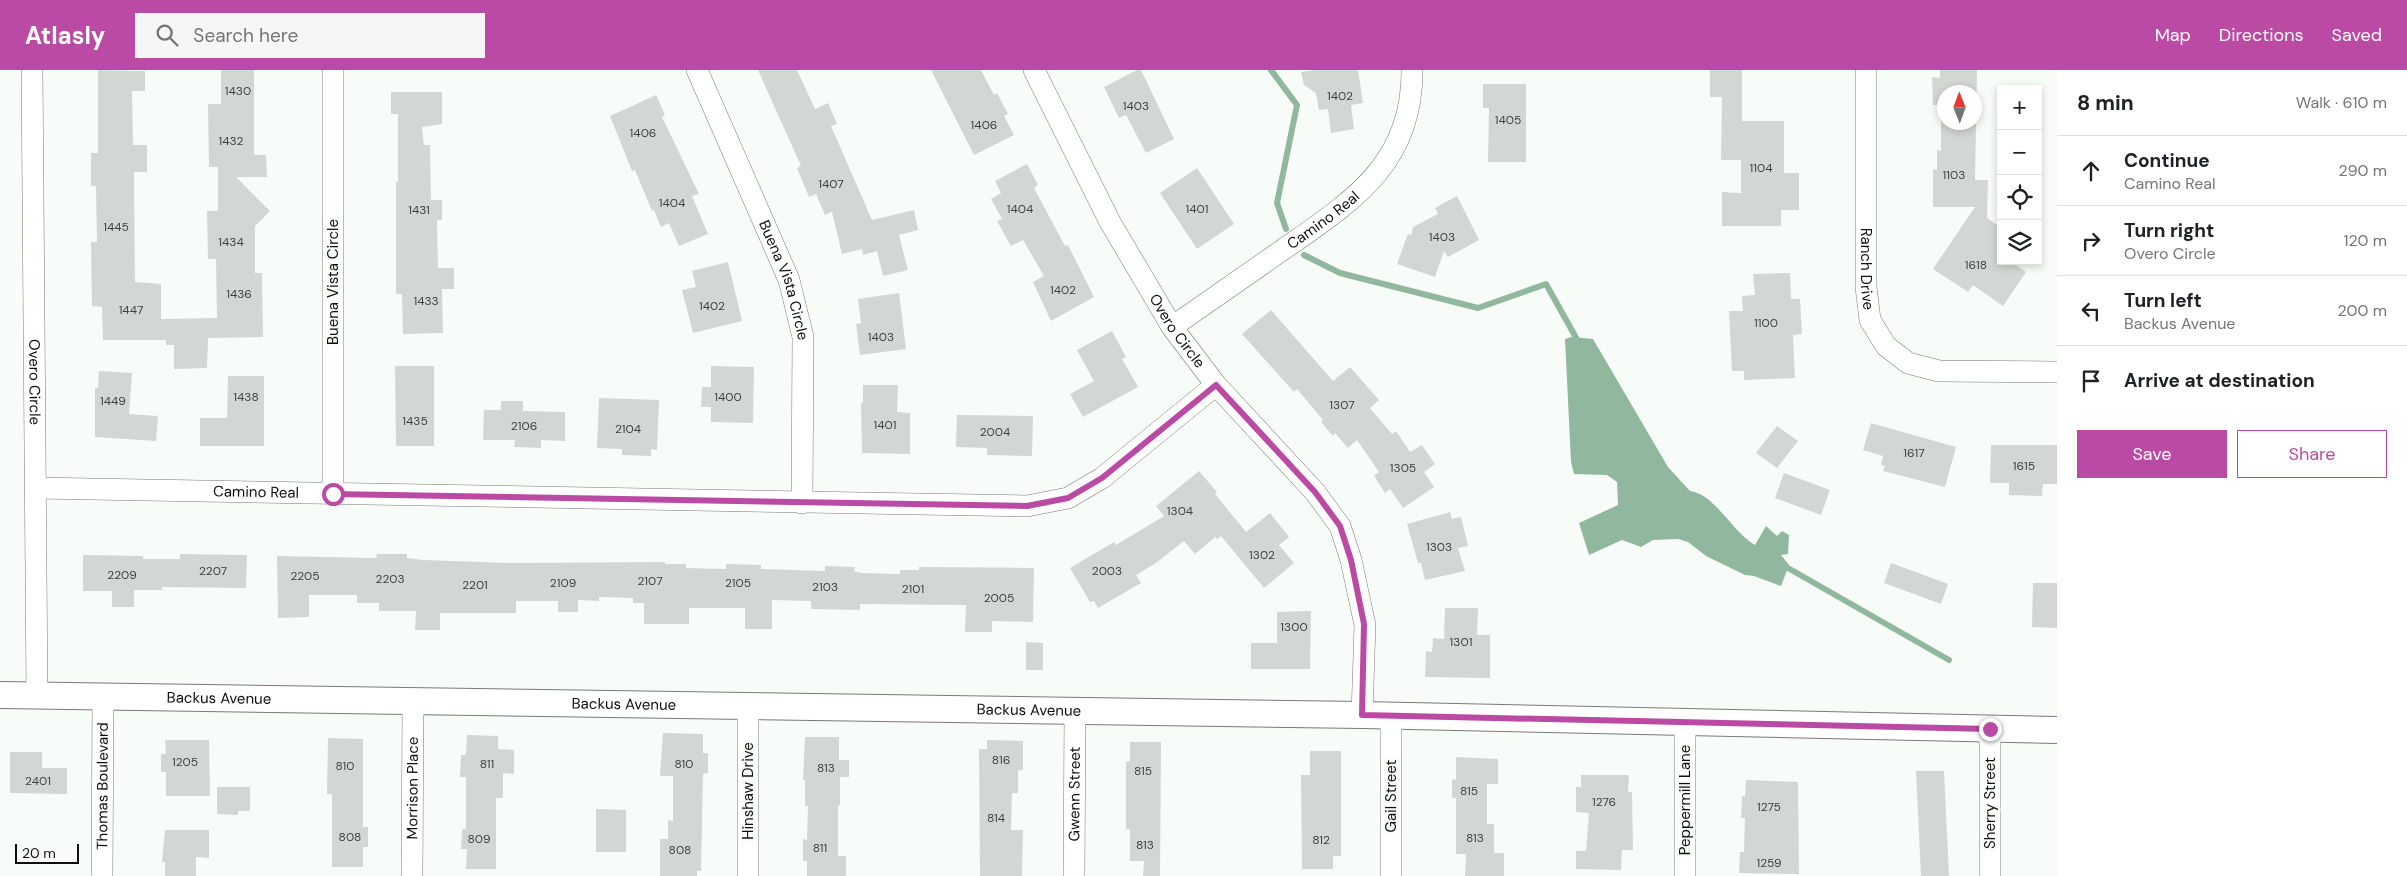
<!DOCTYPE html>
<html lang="en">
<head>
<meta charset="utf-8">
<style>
	:root { --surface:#fff; --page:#f6f6f6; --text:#202124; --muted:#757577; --line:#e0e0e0; --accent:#bb4aa5 }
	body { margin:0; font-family:"DM Sans",sans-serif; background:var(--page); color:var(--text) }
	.controls { position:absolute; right:15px; top:15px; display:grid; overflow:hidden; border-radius:0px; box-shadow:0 2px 8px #0003 }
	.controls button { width:45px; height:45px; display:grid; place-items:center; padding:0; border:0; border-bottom:1px solid var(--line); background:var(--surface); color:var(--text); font:25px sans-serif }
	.compass { position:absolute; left:1937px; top:15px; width:45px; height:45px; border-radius:50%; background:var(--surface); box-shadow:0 2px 8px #0003; rotate:359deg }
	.scale { position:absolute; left:15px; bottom:12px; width:64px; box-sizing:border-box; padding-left:5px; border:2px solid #0d0e0d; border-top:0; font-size:14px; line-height:18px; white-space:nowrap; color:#0d0e0d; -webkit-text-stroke:4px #f8fcf9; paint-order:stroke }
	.stop { position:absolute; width:15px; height:15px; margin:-11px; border:4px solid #bb4aa5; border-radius:50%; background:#fff }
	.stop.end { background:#bb4aa5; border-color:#fff; box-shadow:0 1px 5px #0008 }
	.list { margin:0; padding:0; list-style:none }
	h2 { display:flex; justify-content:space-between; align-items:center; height:65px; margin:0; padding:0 20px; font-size:21px }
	h2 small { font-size:16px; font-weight:400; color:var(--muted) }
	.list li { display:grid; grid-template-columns:32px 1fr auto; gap:15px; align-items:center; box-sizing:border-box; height:70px; padding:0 20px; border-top:1px solid var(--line) }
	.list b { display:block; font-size:19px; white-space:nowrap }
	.list p { margin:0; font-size:16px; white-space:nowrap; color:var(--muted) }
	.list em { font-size:16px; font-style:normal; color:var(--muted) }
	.actions { display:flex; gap:10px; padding:15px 20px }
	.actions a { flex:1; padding:11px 0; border:1px solid var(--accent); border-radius:0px; text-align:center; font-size:18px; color:var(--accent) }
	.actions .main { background:var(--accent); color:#fff }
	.icon { flex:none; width:28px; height:28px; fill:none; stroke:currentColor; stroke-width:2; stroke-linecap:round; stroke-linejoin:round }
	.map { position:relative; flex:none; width:2057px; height:806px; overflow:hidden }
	header { display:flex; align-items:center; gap:30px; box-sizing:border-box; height:70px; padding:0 25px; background:var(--accent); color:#fff }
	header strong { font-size:24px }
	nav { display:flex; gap:28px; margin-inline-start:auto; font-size:18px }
	.search { width:350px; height:45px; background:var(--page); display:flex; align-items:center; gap:12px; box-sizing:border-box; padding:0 18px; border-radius:0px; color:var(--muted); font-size:19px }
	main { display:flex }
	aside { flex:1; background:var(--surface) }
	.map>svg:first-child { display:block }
	.water { fill:#91b89e }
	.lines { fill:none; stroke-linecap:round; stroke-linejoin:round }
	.stream { stroke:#91b89e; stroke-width:6 }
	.building { fill:#d3d7d4; fill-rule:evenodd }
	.minor-casing { stroke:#777a78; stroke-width:22 }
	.tertiary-casing { stroke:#777a78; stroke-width:28 }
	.minor { stroke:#fff; stroke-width:21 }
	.tertiary { stroke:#fff; stroke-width:26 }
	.route { stroke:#bb4aa5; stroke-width:6 }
	.labels { text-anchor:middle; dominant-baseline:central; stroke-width:5; stroke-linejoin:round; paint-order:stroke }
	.number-label { font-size:12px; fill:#3e403f }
	.street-label { font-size:15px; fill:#0d0e0d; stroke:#f8fcf9 }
</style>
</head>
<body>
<header>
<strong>Atlasly</strong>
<div class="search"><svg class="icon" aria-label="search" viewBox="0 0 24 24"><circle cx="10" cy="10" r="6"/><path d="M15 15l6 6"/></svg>Search here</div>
<nav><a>Map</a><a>Directions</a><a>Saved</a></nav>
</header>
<main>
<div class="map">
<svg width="2057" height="806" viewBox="0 0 2057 806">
	<rect width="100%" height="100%" fill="#f8fcf9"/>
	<path class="water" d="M1571,267L1593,269L1668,397L1690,421C1715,424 1732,462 1755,475L1766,456L1777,466L1782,461L1789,465L1788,484L1781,485L1789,495L1781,516L1754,506L1745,505L1706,486L1688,472L1678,469L1653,470L1641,477L1622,470L1589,485L1579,453L1618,435L1617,412L1607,405L1574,404L1571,392L1565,269Z"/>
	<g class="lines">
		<g class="stream">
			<polyline points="1271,0 1297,35 1277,133 1286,159"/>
			<polyline points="1304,185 1340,203 1478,238 1546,214 1579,273"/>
			<polyline points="1781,494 1949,590"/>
		</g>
	</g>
	<g class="building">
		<polygon points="98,0 145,1 145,21 132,21 133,75 147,75 147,102 134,102 135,212 161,214 161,249 217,248 216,189 208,189 207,141 218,141 218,97 209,97 208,34 221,34 221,0 254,0 254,85 266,85 267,107 236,107 270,141 255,156 255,203 262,203 263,267 208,268 207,298 174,299 174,275 166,275 166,270 103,270 102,237 92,236 91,172 97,172 96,116 91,116 91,83 98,83"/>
		<polygon points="758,0 797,0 815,39 828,33 837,54 831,56 872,150 914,140 918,160 899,165 908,200 883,206 877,181 863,185 862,179 842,184 832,142 825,145 816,124 809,127 797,98 801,96"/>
		<polygon points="931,0 981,0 994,25 997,23 1008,44 1004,46 1014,65 974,85"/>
		<polygon points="1137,0 1141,0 1174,69 1146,83 1126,45 1119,48 1104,17"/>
		<polygon points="1314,0 1358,0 1363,33 1351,35 1354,59 1331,63 1328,39 1319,40 1316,23 1304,15 1301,2"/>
		<polygon points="1710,0 1742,0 1742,51 1784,51 1784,103 1799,103 1799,140 1781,140 1781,156 1722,156 1722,122 1741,123 1741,90 1721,90 1722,27 1710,27"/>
		<path d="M1940,0H1977L1975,110H1988L1987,148L2001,158V191H2010L2026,202L2003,236L1973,215L1968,222L1933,199L1975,137H1933V99L1937,100V80L1941,81V35H1933L1932,7L1940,8ZM1944,22H1974V52H1944Z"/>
		<polygon points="1483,14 1526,14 1526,92 1488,92 1489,38 1483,38"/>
		<polygon points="391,22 442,22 442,54 422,57 424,75 430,75 431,130 442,130 442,150 437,150 438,198 454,198 454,219 442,219 443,263 403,264 402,224 396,224 396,112 398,112 398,44 391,44"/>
		<polygon points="656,25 665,45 662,47 699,124 692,126 708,164 679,176 669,153 661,157 654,140 652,141 635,100 632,101 610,46"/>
		<polygon points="1027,94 1038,115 1034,118 1065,176 1068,175 1094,227 1051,251 1033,212 1044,206 1023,170 1011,176 997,151 1002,149 991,129 1001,123 995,111"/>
		<polygon points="1197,98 1234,154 1197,179 1160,123"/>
		<polygon points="1457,126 1479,170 1448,187 1444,181 1435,207 1397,194 1408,164 1411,165 1413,157 1438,144 1435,138"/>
		<polygon points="728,192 742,251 693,263 682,220 696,217 692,201"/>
		<polygon points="1790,203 1791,229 1800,229 1802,264 1793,265 1795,308 1744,310 1744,301 1732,301 1729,241 1743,241 1742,226 1755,225 1753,204"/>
		<polygon points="899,223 906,279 860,285 856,254 861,253 858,229"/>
		<polygon points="1271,240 1333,311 1350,297 1379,330 1370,338 1392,364 1396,361 1410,382 1422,375 1435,394 1424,402 1434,417 1403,438 1390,419 1385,423 1374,406 1379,402 1357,370 1348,378 1335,363 1333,366 1321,352 1323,350 1297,319 1294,322 1242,264"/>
		<polygon points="1112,261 1126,287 1122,289 1138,317 1083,347 1070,324 1094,311 1077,280"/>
		<polygon points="395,296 434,296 434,376 396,376"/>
		<polygon points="711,296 754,297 753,353 711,352 711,337 701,337 702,317 711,317"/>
		<polygon points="99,301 132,303 129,344 158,346 156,371 95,367 95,318 98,318"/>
		<polygon points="228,306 264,306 264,376 200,376 200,348 227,348"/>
		<polygon points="863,315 898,315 897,342 910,343 910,384 862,383 861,333 863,333"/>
		<polygon points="599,328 659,330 657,380 651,379 651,386 622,385 622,379 597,378"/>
		<polygon points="501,331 523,331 523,341 565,342 565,371 541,370 541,378 514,377 515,370 483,370 484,340 501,340"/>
		<polygon points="957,345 1033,346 1032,386 987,385 987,378 956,377"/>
		<polygon points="1871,353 1956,377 1945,417 1883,401 1885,396 1881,395 1883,386 1863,380"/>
		<polygon points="1777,356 1798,371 1777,398 1756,383"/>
		<polygon points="1991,375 2057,375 2057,414 2043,414 2042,426 2009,425 2009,413 1990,413"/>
		<polygon points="1199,401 1217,422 1215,424 1246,462 1270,443 1289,467 1279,475 1294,493 1264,518 1221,466 1217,469 1215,467 1195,484 1184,471 1156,493 1136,505 1141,513 1098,538 1094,531 1090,532 1070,498 1114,472 1116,475 1164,446 1156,436"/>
		<polygon points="1784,403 1830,420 1821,445 1775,428"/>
		<polygon points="1450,442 1452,449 1461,447 1468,476 1458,478 1465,501 1425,510 1421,493 1418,493 1407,454"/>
		<polygon points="180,484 247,485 246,518 162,517 162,520 134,520 134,537 112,537 112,521 83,521 83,485 143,486 143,489 180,489"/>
		<polygon points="376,484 407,484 407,488 423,490 511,493 665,492 665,494 686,494 686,498 726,499 726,494 761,495 761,499 825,501 825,496 855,497 854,501 861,503 900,504 900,500 919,500 919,497 1034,498 1033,552 992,551 992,562 965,562 966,535 860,534 860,540 811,539 811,531 772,530 772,559 745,559 745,538 689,538 689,554 644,554 644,533 633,533 633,528 599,527 599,531 578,530 578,542 558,542 558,531 516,531 516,543 440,543 440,560 415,560 416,541 379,541 379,533 357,533 357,525 309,525 309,547 278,548 277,486 377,488"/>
		<polygon points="1891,493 1948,514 1941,534 1884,513"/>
		<polygon points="2033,513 2057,513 2057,558 2032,557"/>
		<polygon points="1445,538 1478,538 1477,565 1490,565 1490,608 1425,607 1426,581 1432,582 1433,568 1444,569"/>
		<polygon points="1311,541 1310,599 1251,599 1251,573 1277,573 1277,542"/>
		<polygon points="1026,572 1043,573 1043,600 1026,600"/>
		<polygon points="663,663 703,664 703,683 708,683 708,703 703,704 701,801 697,801 697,806 660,806 660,769 668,769 668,750 673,751 673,706 660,706"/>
		<polygon points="467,665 498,666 498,679 514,680 514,704 503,703 503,728 496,728 496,799 466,799 467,779 461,779 462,759 466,759 466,707 460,707 461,685 466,685"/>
		<polygon points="805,667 839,667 839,690 849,690 849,707 840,707 840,735 838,735 838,786 846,786 846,806 807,806 807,791 803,791 803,769 807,770 808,736 805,736 805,710 803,710"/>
		<polygon points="328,668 363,669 363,757 368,757 368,777 363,777 363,797 332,797 332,724 327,724"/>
		<polygon points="165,670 209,670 210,726 166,726 166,702 161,702 161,684 166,684"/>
		<polygon points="987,670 1023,671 1023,700 1018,700 1018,723 1012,723 1011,760 1023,760 1022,806 980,806 979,679 987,679"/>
		<polygon points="1130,672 1161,672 1160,806 1143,806 1144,791 1130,791 1130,759 1126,759 1126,692 1130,691"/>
		<polygon points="1310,681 1341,681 1341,786 1333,786 1333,799 1302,799 1301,705 1310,705"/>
		<polygon points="10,682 42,682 42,698 67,698 67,724 10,723"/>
		<polygon points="1456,687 1498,689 1498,714 1487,714 1487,754 1494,754 1494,783 1504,783 1504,806 1465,806 1466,784 1456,784 1456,728 1452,728 1452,710 1456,709"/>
		<polygon points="1916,701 1944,701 1949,806 1921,806"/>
		<polygon points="1581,705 1629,705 1628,722 1632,722 1633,780 1622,780 1621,800 1576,799 1576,781 1586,781 1589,743 1576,742 1576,717 1581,717"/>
		<polygon points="1746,710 1798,712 1799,804 1739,803 1740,782 1744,782 1745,748 1741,748 1742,726 1745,726"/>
		<polygon points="217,717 250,717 250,741 238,741 238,745 217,744"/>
		<polygon points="596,739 626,740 626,782 596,782"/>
		<polygon points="165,760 209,760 209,788 196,787 196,806 165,806 165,792 162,792"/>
	</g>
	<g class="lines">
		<defs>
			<g id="minor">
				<path id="s1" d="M32,0L37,626"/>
				<polyline points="333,0 333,423"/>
				<path id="s2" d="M697,0L789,210L803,267L802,433"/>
				<path id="s3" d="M1034,0L1110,152L1172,257L1216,315L1315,422L1340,456L1351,490L1365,555L1362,645"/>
				<path id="s4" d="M1866,0V217L1870,250L1886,276L1908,293L1939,301L2057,302"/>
				<path id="s5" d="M1172,257C1209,231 1245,206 1281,181C1351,132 1413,95 1412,0"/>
				<path id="s6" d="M36,418L1027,436L1068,428L1102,408L1216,315"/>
				<polyline points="748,636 748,806"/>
				<polyline points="1391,646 1391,806"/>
				<polyline points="1685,653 1685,806"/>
				<polyline points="1990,659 1990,806"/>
				<path id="s7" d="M102,806L103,627"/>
				<path id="s8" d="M412,806L413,632"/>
				<path id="s9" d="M1074,806L1075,641"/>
			</g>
			<g id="tertiary">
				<path id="s10" d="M0,625L1362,645L2057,660"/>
			</g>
		</defs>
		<use href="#minor" class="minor-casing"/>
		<use href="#tertiary" class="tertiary-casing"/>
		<use href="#minor" class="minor"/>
		<use href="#tertiary" class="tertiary"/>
	</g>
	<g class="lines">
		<polyline class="route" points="333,424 1027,436 1068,428 1102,408 1216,315 1315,422 1340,456 1351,490 1364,554 1362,645 1990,659"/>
	</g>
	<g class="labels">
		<g class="number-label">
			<text x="238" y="21">1430</text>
			<text x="1340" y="26">1402</text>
			<text x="1136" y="36">1403</text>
			<text x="1508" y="50">1405</text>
			<text x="984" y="55">1406</text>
			<text x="643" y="63">1406</text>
			<text x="231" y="71">1432</text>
			<text x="1761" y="98">1104</text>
			<text x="1954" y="105">1103</text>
			<text x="831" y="114">1407</text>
			<text x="672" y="133">1404</text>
			<text x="1020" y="139">1404</text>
			<text x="1197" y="139">1401</text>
			<text x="419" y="140">1431</text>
			<text x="116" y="157">1445</text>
			<text x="1442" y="167">1403</text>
			<text x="231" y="172">1434</text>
			<text x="1976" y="195">1618</text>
			<text x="1063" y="220">1402</text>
			<text x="239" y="224">1436</text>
			<text x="426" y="231">1433</text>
			<text x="712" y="236">1402</text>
			<text x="131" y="240">1447</text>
			<text x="1766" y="253">1100</text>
			<text x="881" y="267">1403</text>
			<text x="246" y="327">1438</text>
			<text x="728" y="327">1400</text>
			<text x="113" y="331">1449</text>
			<text x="1342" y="335">1307</text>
			<text x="415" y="351">1435</text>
			<text x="885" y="355">1401</text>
			<text x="524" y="356">2106</text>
			<text x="628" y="359">2104</text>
			<text x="995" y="362">2004</text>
			<text x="1914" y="383">1617</text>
			<text x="2024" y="396">1615</text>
			<text x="1403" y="398">1305</text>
			<text x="1180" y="441">1304</text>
			<text x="1439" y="477">1303</text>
			<text x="1262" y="485">1302</text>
			<text x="213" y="501">2207</text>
			<text x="1107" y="501">2003</text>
			<text x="122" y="505">2209</text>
			<text x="305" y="506">2205</text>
			<text x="390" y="509">2203</text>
			<text x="650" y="511">2107</text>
			<text x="563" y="513">2109</text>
			<text x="738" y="513">2105</text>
			<text x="475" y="515">2201</text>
			<text x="825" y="517">2103</text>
			<text x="913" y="519">2101</text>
			<text x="999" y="528">2005</text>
			<text x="1294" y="557">1300</text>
			<text x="1461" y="572">1301</text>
			<text x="1001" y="690">816</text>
			<text x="185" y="692">1205</text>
			<text x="487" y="694">811</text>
			<text x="684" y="694">810</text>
			<text x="345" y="696">810</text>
			<text x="826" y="698">813</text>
			<text x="1143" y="701">815</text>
			<text x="38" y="711">2401</text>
			<text x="1469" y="721">815</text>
			<text x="1604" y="732">1276</text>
			<text x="1769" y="737">1275</text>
			<text x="996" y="748">814</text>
			<text x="350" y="767">808</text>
			<text x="1475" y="768">813</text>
			<text x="479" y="769">809</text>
			<text x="1321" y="770">812</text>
			<text x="1145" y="775">813</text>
			<text x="820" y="778">811</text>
			<text x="680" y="780">808</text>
			<text x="1769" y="793">1259</text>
		</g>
		<g class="street-label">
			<text stroke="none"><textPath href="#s5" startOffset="185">Camino Real</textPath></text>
			<text stroke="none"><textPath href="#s4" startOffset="199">Ranch Drive</textPath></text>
			<text stroke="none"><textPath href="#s2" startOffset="228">Buena Vista Circle</textPath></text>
			<text transform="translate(333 212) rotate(-90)">Buena Vista Circle</text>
			<text stroke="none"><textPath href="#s3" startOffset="298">Overo Circle</textPath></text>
			<text stroke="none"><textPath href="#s1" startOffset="312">Overo Circle</textPath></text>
			<text stroke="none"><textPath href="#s6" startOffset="220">Camino Real</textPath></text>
			<text stroke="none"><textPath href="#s10" startOffset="219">Backus Avenue</textPath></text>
			<text stroke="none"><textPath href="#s10" startOffset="624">Backus Avenue</textPath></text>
			<text stroke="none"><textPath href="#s10" startOffset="1029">Backus Avenue</textPath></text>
			<text stroke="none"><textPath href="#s7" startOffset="90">Thomas Boulevard</textPath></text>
			<text stroke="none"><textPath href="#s8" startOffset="88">Morrison Place</textPath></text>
			<text transform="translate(748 721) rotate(-90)">Hinshaw Drive</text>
			<text stroke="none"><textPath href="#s9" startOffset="82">Gwenn Street</textPath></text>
			<text transform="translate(1391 726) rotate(-90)">Gail Street</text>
			<text transform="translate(1685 730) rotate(-90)">Peppermill Lane</text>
			<text transform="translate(1990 733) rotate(-90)">Sherry Street</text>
		</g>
	</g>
</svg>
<div class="controls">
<button>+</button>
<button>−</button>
<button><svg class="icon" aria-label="locate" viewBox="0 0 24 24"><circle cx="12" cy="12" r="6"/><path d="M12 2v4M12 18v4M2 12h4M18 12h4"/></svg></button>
<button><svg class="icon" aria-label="layers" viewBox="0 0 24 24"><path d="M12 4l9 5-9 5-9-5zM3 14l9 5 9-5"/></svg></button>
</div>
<svg class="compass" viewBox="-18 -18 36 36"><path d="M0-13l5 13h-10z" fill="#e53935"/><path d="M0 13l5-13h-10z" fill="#757577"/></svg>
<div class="scale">20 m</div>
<div class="stop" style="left:333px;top:424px"></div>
<div class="stop end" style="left:1990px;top:659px"></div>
</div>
<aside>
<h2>8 min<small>Walk · 610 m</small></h2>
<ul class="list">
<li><svg class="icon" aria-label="ahead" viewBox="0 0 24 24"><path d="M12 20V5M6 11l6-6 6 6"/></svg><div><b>Continue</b><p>Camino Real</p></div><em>290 m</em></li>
<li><svg class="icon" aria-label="right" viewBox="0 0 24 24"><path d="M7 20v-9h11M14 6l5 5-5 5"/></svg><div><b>Turn right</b><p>Overo Circle</p></div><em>120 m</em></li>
<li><svg class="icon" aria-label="left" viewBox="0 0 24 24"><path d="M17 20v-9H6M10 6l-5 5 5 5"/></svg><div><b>Turn left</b><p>Backus Avenue</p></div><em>200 m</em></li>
<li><svg class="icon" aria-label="arrive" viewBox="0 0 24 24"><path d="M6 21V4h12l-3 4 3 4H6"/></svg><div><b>Arrive at destination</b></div></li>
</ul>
<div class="actions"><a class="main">Save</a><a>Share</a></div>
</aside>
</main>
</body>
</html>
